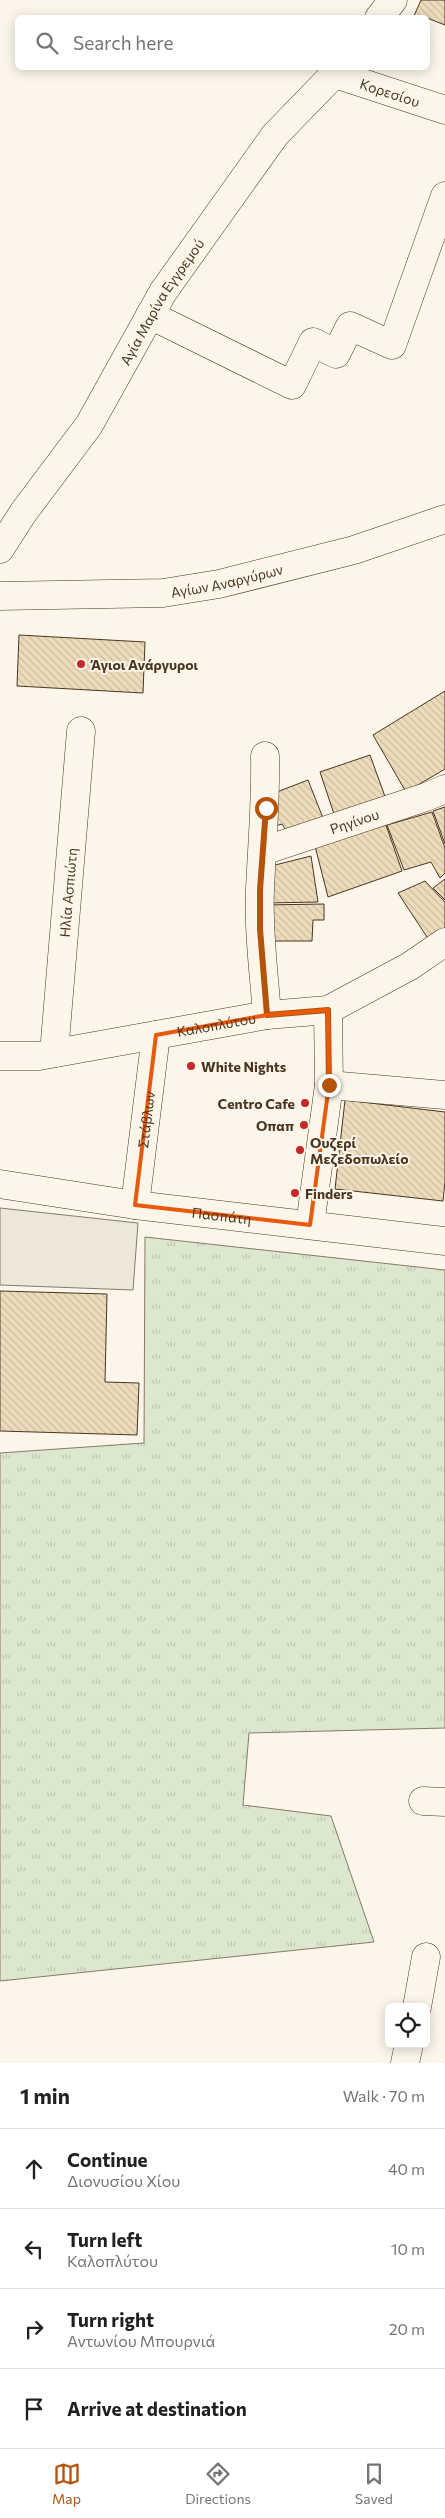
<!DOCTYPE html>
<html lang="en">
<head>
<meta charset="utf-8">
<style>
	:root { --surface:#fff; --page:#f2f2f2; --text:#202124; --muted:#757577; --line:#e0e0e0; --accent:#b45309 }
	body { margin:0; font-family:Commissioner,sans-serif; background:var(--page); color:var(--text) }
	.controls { position:absolute; right:15px; bottom:15px; display:grid; overflow:hidden; border-radius:8px; box-shadow:0 2px 12px #0003 }
	.controls button { width:45px; height:45px; display:grid; place-items:center; padding:0; border:0; border-bottom:1px solid var(--line); background:var(--surface); color:var(--text); font:25px sans-serif }
	.stop { position:absolute; width:15px; height:15px; margin:-11px; border:4px solid #b45309; border-radius:50%; background:#fff }
	.stop.end { background:#b45309; border-color:#fff; box-shadow:0 1px 5px #0008 }
	.list { margin:0; padding:0; list-style:none }
	h2 { display:flex; justify-content:space-between; align-items:center; height:65px; margin:0; padding:0 20px; font-size:21px }
	h2 small { font-size:16px; font-weight:400; color:var(--muted) }
	.list li { display:grid; grid-template-columns:32px 1fr auto; gap:15px; align-items:center; box-sizing:border-box; height:80px; padding:0 20px; border-top:1px solid var(--line) }
	.list b { display:block; font-size:19px; white-space:nowrap }
	.list p { margin:0; font-size:16px; white-space:nowrap; color:var(--muted) }
	.list em { font-size:16px; font-style:normal; color:var(--muted) }
	.icon { flex:none; width:28px; height:28px; fill:none; stroke:currentColor; stroke-width:2; stroke-linecap:round; stroke-linejoin:round }
	.map { position:relative; flex:none; width:445px; height:2063px; overflow:hidden }
	.search { position:absolute; background:var(--surface); box-shadow:0 2px 12px #0003; left:15px; right:15px; top:15px; height:55px; display:flex; align-items:center; gap:12px; box-sizing:border-box; padding:0 18px; border-radius:8px; color:var(--muted); font-size:19px }
	.sheet { height:385px; background:var(--surface) }
	nav { display:flex; justify-content:space-around; align-items:center; box-sizing:border-box; height:70px; border-top:1px solid var(--line); background:var(--surface); font-size:14px; color:var(--muted) }
	nav a { display:grid; justify-items:center; gap:2px }
	nav .on { color:var(--accent) }
	.map>svg:first-child { display:block }
	.grass { fill:url(#grass-tufts); stroke:#887966 }
	.parking { fill:#ede7d9; stroke:#887966 }
	.building { fill:url(#building-back-hatch); stroke:#4a3520 }
	.lines { fill:none; stroke-linecap:round; stroke-linejoin:round }
	.minor-casing { stroke:#4a3520; stroke-width:29 }
	.minor { stroke:#fbf6e9; stroke-width:28 }
	.route { stroke:#b45309; stroke-width:6 }
	.marked { fill:none; stroke:#e8590c; stroke-width:4; stroke-linejoin:round }
	.poi-dot { fill:#c62828; stroke:#fbf6e9; stroke-width:2 }
	.labels { text-anchor:middle; dominant-baseline:central; stroke-width:4; stroke-linejoin:round; paint-order:stroke }
	.street-label { font-size:14px; fill:#4a3520; stroke:#fbf6e9 }
	.poi-label { font-size:14px; font-weight:bold; fill:#4a3520; stroke:#fbf6e9; text-anchor:start }
</style>
</head>
<body>
<div class="map">
<svg width="445" height="2063" viewBox="0 0 445 2063">
	<defs>
		<pattern id="grass-tufts" width="24" height="20" patternUnits="userSpaceOnUse" patternTransform="scale(1.25)"><rect width="24" height="20" fill="#dce7d0"/><path d="M3 7l-1-3M5 7V3M7 7l1-3M15 17l-1-3M17 17v-4M19 17l1-3" fill="none" stroke="#bec7b2"/></pattern>
		<pattern id="building-back-hatch" width="6" height="6" patternUnits="userSpaceOnUse" patternTransform="scale(1.25)"><rect width="6" height="6" fill="#ecdcbc"/><path d="M-1 5l2 2M0 0l6 6M5-1l2 2" fill="none" stroke="#ccbda1"/></pattern>
	</defs>
	<rect width="100%" height="100%" fill="#fbf6e9"/>
	<polygon class="grass" points="145,1237 445,1270 445,1728 249,1733 243,1805 331,1816 374,1942 0,1981 0,1453 144,1443"/>
	<polygon class="parking" points="0,1208 138,1223 133,1290 0,1285"/>
	<g class="building">
		<polygon points="421,0 445,0 445,25 422,16 413,18"/>
		<polygon points="19,635 145,642 143,693 17,686"/>
		<polygon points="445,691 445,769 406,792 373,735"/>
		<polygon points="370,755 387,802 336,820 320,772"/>
		<polygon points="308,780 323,818 287,832 282,824 272,827 269,795"/>
		<polygon points="445,807 445,844 433,811"/>
		<polygon points="432,812 445,848 445,873 440,878 431,862 404,870 387,825"/>
		<polygon points="386,825 402,871 328,897 315,846"/>
		<polygon points="311,856 318,902 267,903 267,867"/>
		<polygon points="445,879 445,900 433,888"/>
		<polygon points="425,881 445,902 445,930 429,940 398,893"/>
		<polygon points="324,904 324,920 313,920 312,941 265,941 263,905"/>
		<polygon points="345,1100 445,1112 445,1182 443,1201 335,1189"/>
		<polygon points="0,1291 107,1294 105,1382 139,1383 137,1435 0,1431"/>
	</g>
	<g class="lines">
		<defs>
			<g id="minor">
				<polyline points="379,18 393,0"/>
				<path id="s1" d="M335,74L445,110"/>
				<polyline points="150,315 292,385 313,342 336,354 350,326 392,345 445,196"/>
				<path id="s2" d="M0,549L23,513L89,425L163,292L275,135L340,68"/>
				<path id="s3" d="M0,596L163,593L219,584L354,550L445,519"/>
				<path d="M265,756C266,801 262,845 260,889C258,931 264,973 267,1015"/>
				<path id="s4" d="M263,851L426,797L445,789"/>
				<path id="s5" d="M54,1053L81,731"/>
				<path id="s6" d="M0,1056H39L267,1015L328,1010L410,966L445,942"/>
				<polyline points="329,1085 445,1095"/>
				<path id="s7" d="M0,1184L135,1205L445,1241"/>
				<path id="s8" d="M135,1205L156,1035"/>
				<polyline points="310,1225 329,1085 328,1010"/>
				<polyline points="423,1801 445,1802"/>
				<polyline points="417,2007 426,1957"/>
				<polyline points="405,2063 409,2044"/>
			</g>
		</defs>
		<use href="#minor" class="minor-casing"/>
		<use href="#minor" class="minor"/>
	</g>
	<g class="lines">
		<polyline class="route" points="266,808 260,890 260,929 267,1015 328,1010 329,1085"/>
	</g>
	<path class="marked" d="M328,1010L329,1085L310,1225L135,1205L156,1035L267,1015Z"/>
	<g class="poi-dot">
		<circle cx="81" cy="664" r="5"/>
		<circle cx="191" cy="1066" r="5"/>
		<circle cx="305" cy="1103" r="5"/>
		<circle cx="304" cy="1125" r="5"/>
		<circle cx="300" cy="1150" r="5"/>
		<circle cx="295" cy="1193" r="5"/>
	</g>
	<g class="labels">
		<g class="street-label">
			<text stroke="none"><textPath href="#s1" startOffset="58">Κορεσίου</textPath></text>
			<text stroke="none"><textPath href="#s2" startOffset="296">Αγία Μαρίνα Εγγρεμού</textPath></text>
			<text stroke="none"><textPath href="#s3" startOffset="228">Αγίων Αναργύρων</textPath></text>
			<text stroke="none"><textPath href="#s4" startOffset="96">Ρηγίνου</textPath></text>
			<text stroke="none"><textPath href="#s5" startOffset="161">Ηλία Ασπιώτη</textPath></text>
			<text stroke="none"><textPath href="#s6" startOffset="219">Καλοπλύτου</textPath></text>
			<text stroke="none"><textPath href="#s8" startOffset="86">Στάβλων</textPath></text>
			<text stroke="none"><textPath href="#s7" startOffset="224">Πασπάτη</textPath></text>
		</g>
		<g class="poi-label">
			<text x="91" y="664">Άγιοι Ανάργυροι</text>
			<text x="201" y="1066">White Nights</text>
			<text x="295" y="1103" text-anchor="end">Centro Cafe</text>
			<text x="294" y="1125" text-anchor="end">Οπαπ</text>
			<text x="310" y="1142">Ουζερί<tspan x="310" dy="16">Μεζεδοπωλείο</tspan></text>
			<text x="305" y="1193">Finders</text>
		</g>
	</g>
</svg>
<div class="controls">
<button><svg class="icon" aria-label="locate" viewBox="0 0 24 24"><circle cx="12" cy="12" r="6"/><path d="M12 2v4M12 18v4M2 12h4M18 12h4"/></svg></button>
</div>
<div class="stop" style="left:266px;top:808px"></div>
<div class="stop end" style="left:329px;top:1085px"></div>
<div class="search"><svg class="icon" aria-label="search" viewBox="0 0 24 24"><circle cx="10" cy="10" r="6"/><path d="M15 15l6 6"/></svg>Search here</div>
</div>
<section class="sheet">
<h2>1 min<small>Walk · 70 m</small></h2>
<ul class="list">
<li><svg class="icon" aria-label="ahead" viewBox="0 0 24 24"><path d="M12 20V5M6 11l6-6 6 6"/></svg><div><b>Continue</b><p>Διονυσίου Χίου</p></div><em>40 m</em></li>
<li><svg class="icon" aria-label="left" viewBox="0 0 24 24"><path d="M17 20v-9H6M10 6l-5 5 5 5"/></svg><div><b>Turn left</b><p>Καλοπλύτου</p></div><em>10 m</em></li>
<li><svg class="icon" aria-label="right" viewBox="0 0 24 24"><path d="M7 20v-9h11M14 6l5 5-5 5"/></svg><div><b>Turn right</b><p>Αντωνίου Μπουρνιά</p></div><em>20 m</em></li>
<li><svg class="icon" aria-label="arrive" viewBox="0 0 24 24"><path d="M6 21V4h12l-3 4 3 4H6"/></svg><div><b>Arrive at destination</b></div></li>
</ul>
</section>
<nav>
<a class="on"><svg class="icon" aria-label="map" viewBox="0 0 24 24"><path d="M3 6l6-2 6 2 6-2v14l-6 2-6-2-6 2zM9 4v14M15 6v14"/></svg>Map</a>
<a><svg class="icon" aria-label="directions" viewBox="0 0 24 24"><path d="M12 3l9 9-9 9-9-9zM9 14v-3h6M13 9l2 2-2 2"/></svg>Directions</a>
<a><svg class="icon" aria-label="saved" viewBox="0 0 24 24"><path d="M7 4h10v16l-5-4-5 4z"/></svg>Saved</a>
</nav>
</body>
</html>
